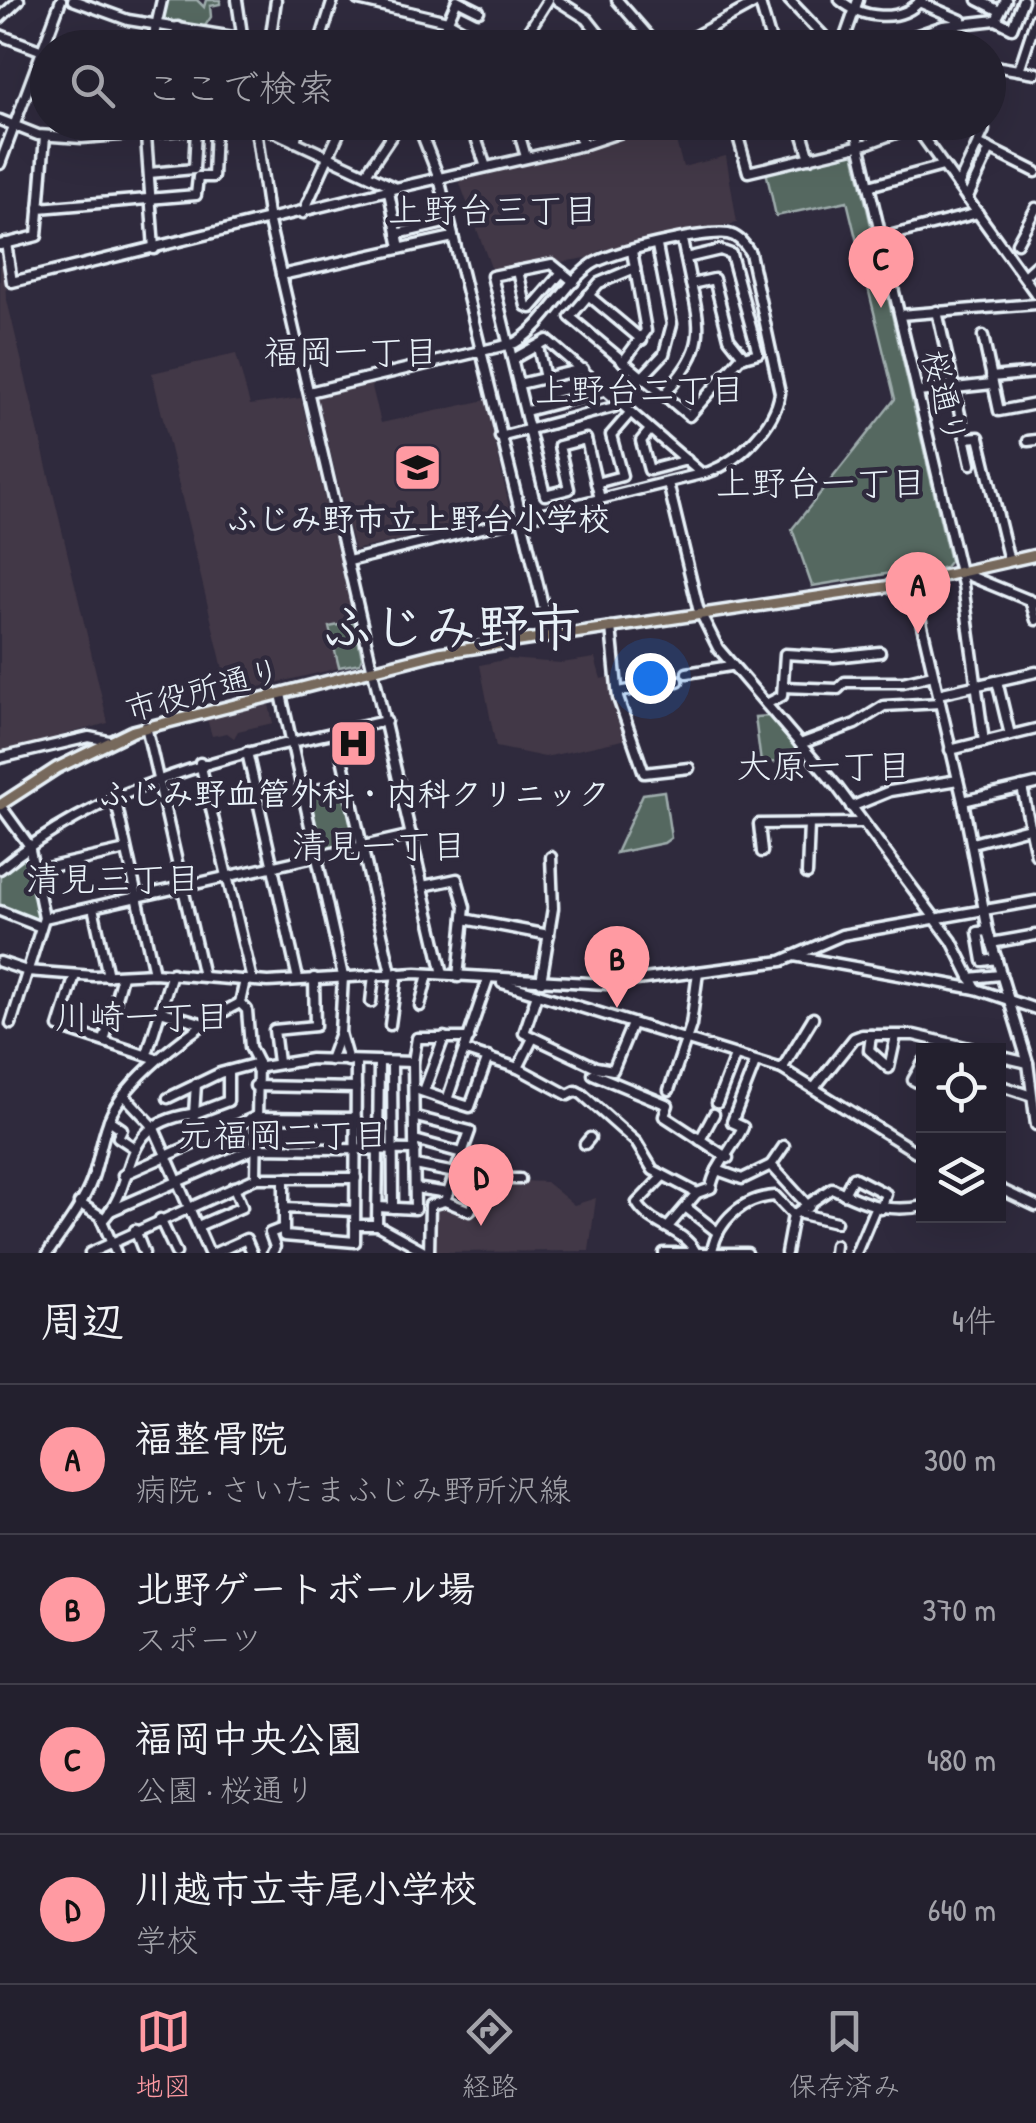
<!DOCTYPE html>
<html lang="ja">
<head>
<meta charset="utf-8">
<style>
	:root { --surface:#23202e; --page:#2b2836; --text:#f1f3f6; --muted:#a3a3aa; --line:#403e4a; --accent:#ff9aa2 }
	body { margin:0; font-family:"Patrick Hand","Klee One",sans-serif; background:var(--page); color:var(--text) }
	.controls { position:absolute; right:30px; bottom:30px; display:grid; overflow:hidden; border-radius:0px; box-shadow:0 10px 40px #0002 }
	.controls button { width:90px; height:90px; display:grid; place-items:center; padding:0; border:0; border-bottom:2px solid var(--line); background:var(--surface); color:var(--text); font:50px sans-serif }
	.you { position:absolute; left:650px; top:678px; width:35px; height:35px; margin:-25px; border:8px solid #fff; border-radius:50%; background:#1a73e8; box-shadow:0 0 0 15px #1a73e833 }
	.badge { display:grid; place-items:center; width:65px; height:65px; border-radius:50%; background:var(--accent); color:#111; font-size:32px; font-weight:700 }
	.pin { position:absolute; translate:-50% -82px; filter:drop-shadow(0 2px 5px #0008) }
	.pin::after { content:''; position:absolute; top:52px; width:35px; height:30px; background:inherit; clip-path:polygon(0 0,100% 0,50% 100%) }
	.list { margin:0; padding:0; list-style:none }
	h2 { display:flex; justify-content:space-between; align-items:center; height:130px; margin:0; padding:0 40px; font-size:42px }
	h2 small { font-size:32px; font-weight:400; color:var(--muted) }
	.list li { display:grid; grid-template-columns:65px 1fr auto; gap:30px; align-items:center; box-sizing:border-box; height:150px; padding:0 40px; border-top:2px solid var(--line) }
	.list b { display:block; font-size:38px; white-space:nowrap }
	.list p { margin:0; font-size:32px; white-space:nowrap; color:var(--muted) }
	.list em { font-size:32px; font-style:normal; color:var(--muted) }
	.icon { flex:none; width:55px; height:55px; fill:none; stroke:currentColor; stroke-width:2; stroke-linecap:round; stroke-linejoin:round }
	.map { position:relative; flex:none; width:1036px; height:1253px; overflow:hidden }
	.search { position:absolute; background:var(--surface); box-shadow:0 10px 40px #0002; left:30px; right:30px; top:30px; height:110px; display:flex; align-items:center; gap:25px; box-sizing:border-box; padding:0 35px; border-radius:55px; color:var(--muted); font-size:38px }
	.sheet { height:730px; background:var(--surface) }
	nav { display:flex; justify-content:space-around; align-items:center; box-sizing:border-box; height:140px; border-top:2px solid var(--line); background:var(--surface); font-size:28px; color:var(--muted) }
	nav a { display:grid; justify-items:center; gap:5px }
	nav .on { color:var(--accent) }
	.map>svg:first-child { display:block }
	.built { fill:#423846 }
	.green { fill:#556861; stroke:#9eacac; stroke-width:2.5 }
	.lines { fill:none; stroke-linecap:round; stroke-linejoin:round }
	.minor-casing { stroke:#e8f1f8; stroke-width:15 }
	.major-casing { stroke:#e8f1f8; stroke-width:16 }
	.minor { stroke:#2f2a3d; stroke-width:8 }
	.major { stroke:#77695c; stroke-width:9 }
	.labels { text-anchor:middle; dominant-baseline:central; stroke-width:9; stroke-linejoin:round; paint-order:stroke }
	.street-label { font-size:32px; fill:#e8f1f8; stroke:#2f2a3d }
	.poi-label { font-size:32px; font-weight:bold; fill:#e8f1f8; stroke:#2f2a3d }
	.neighbourhood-label { font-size:35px; fill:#e8f1f8; stroke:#2f2a3d }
	.town-label { font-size:52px; font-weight:bold; fill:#e8f1f8; stroke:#2f2a3d }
</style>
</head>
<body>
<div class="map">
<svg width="1036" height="1253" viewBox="0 0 1036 1253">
	<rect width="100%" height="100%" fill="#2f2a3d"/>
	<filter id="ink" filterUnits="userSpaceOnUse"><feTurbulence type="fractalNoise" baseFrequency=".01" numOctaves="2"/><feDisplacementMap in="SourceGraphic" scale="20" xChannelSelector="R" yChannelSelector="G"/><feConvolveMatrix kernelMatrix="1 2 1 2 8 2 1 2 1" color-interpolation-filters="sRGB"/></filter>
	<g filter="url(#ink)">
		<g class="built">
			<polygon points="671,123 683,167 726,156 737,223 601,250 593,257 493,273 458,178 606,143"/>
			<polygon points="0,252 5,253 7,300 108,723 0,752"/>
			<polygon points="236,354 250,405 301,398 362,657 360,663 229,694 152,373"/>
			<polygon points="371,383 381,423 486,400 511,515 354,550 317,396"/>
			<polygon points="595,658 601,679 617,675 616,699 632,738 545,757 496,747 480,665 508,659 561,663"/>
			<polygon points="269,705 273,723 238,731 234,738 227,733 212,736 207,719"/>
			<polygon points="484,1174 501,1180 546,1182 574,1205 596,1198 589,1251 431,1252 431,1207 447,1206 471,1214"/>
		</g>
		<g class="green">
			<polygon points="166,0 197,0 204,7 206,0 220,0 220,4 210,6 211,17 203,29 163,23"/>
			<polygon points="853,149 950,561 945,567 925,572 923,568 812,586 792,529 895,399 847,201 776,216 766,171"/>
			<polygon points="354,622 362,657 360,663 339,667 329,627"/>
			<polygon points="772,716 801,749 777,762 761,763 755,717"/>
			<polygon points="344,786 359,844 320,853 306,795"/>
			<polygon points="664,791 671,838 664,843 616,853 643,794"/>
			<polygon points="24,855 40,917 38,922 0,909 0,872"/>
		</g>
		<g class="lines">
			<defs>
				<g id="minor">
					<polyline points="73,0 128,20 302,48"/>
					<polyline points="237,0 244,48"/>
					<polyline points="358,0 447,21 495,48"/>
					<polyline points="557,0 587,19 610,48"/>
					<polyline points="617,0 659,48"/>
					<polyline points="759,0 773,48"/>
					<polyline points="789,0 835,48"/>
					<path d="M840,0C861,18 901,24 921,0"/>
					<polyline points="978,0 1000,11"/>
					<polyline points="919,2 961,20"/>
					<polyline points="0,18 19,0"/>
					<polyline points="996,20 1012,28 1023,0"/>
					<polyline points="0,35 48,53"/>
					<polyline points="844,40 884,47"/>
					<polyline points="270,42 276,0"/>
					<polyline points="883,47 943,26 996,20 1006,0"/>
					<polyline points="151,48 162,0"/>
					<polyline points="173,48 178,27"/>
					<polyline points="318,48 333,0"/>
					<polyline points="436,48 457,0 479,11"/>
					<polyline points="518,48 548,0"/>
					<polyline points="673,48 759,1"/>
					<polyline points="835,48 844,40 858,0"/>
					<polyline points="988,65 1036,73"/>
					<polyline points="1019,70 1036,18"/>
					<polyline points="0,120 38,135 82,138 257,124 396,188 583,145 652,122"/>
					<polyline points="145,122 154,249"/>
					<polyline points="255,122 269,222 443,974"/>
					<polyline points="417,122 439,178 550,634"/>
					<polyline points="460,122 473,129 486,167"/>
					<polyline points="516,122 526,157"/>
					<polyline points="573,122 583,145"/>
					<polyline points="734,122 748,172 866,144 915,126"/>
					<polyline points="799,122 810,158"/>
					<polyline points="854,122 963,585 984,742"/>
					<polyline points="912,122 1036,294"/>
					<polyline points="295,142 300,122"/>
					<polyline points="978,143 1036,172"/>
					<polyline points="0,164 61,0"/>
					<polyline points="367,172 401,122"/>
					<polyline points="149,173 194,169 196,129"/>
					<polyline points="869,186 943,166"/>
					<polyline points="958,186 984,130 971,122"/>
					<polyline points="389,192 400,248"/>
					<polyline points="967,199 990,149"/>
					<polyline points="39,208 196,195 198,177 213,177 215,127"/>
					<polyline points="303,213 344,122"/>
					<polyline points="397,234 448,222"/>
					<polyline points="881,238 978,213"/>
					<polyline points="682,240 691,284 714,279 729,338 744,357"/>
					<polyline points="6,243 12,282 396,188"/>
					<polyline points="1017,243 1036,208"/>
					<polyline points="0,245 37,236 45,136"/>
					<polyline points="635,268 599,283 570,317 689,416 740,358 758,353 731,254 720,250 686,258"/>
					<polyline points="518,271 526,306 531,308 562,272"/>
					<polyline points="281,275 453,237"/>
					<polyline points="1024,276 1036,265"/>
					<polyline points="574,282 552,264 492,276 545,495 569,489 559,446 586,439 600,499"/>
					<polyline points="588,295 642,340"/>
					<polyline points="937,311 971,464"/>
					<polyline points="900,315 1036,304"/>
					<polyline points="983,336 999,411 1036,404"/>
					<polyline points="538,347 545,378"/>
					<polyline points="513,359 547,340 702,474"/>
					<polyline points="623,362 646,331 632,251"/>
					<polyline points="991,377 1036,373"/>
					<polyline points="519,384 583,369"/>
					<path d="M309,392L515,343C547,324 562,286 591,265C609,252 706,230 728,234C739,236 745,244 750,253L780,393C775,426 739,461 709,472L349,561"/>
					<polyline points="918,392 992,384"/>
					<path d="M664,395C700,352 705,340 691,284"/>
					<polyline points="526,411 608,390"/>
					<polyline points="650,430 641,441 649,470 687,460"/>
					<polyline points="500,437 614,407 664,354 672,324 657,246"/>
					<polyline points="965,438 979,437 1009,561"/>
					<polyline points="1028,441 1036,440"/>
					<polyline points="596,483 622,476 611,435 630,413"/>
					<polyline points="668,483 698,608 718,648 837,787 952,941 976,989"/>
					<polyline points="960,572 1036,603"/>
					<polyline points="912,583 963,801 988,931 1028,1063 1036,1125"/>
					<polyline points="1030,600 1036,620"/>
					<polyline points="611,627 618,698 644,773 689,768"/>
					<polyline points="687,673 730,666"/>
					<polyline points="997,681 1010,735"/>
					<polyline points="783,687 838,689 845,682 903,682 933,675"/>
					<polyline points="619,692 678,681"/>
					<polyline points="281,694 343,976 340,1033 330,1060"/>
					<polyline points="938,694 1036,672"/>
					<polyline points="766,704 782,696 785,654 834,657 880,652"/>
					<polyline points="146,726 203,976"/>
					<polyline points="336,732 391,973"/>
					<polyline points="800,744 855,724 884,706 940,703"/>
					<polyline points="950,750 1036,729"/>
					<polyline points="247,752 298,979"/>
					<polyline points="0,758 89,737 109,741"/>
					<polyline points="200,763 252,980"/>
					<polyline points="1022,787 1036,855"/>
					<polyline points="303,793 348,783"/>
					<polyline points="115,797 154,973"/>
					<polyline points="963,801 1036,784"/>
					<polyline points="0,805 29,845 44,918 11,1024"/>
					<polyline points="851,807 890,791 958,780"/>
					<polyline points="972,843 1029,828"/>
					<polyline points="762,852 759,824 861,823"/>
					<path d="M0,869C113,776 247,752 386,721"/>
					<polyline points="33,871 126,850"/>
					<polyline points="807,874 809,824"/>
					<polyline points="423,886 457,879 465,907 458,977"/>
					<polyline points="93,907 108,976"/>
					<polyline points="0,911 41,927"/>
					<polyline points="44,918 412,835"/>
					<polyline points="464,919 549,935"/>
					<polyline points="988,931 978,932 983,961 997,959"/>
					<polyline points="991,943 1036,935"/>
					<polyline points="794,956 976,989 1036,1009"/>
					<polyline points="0,962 27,971 94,976 154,973 268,982 416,973 606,984 782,961 842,935 1036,901"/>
					<polyline points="75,975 59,1027 157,1059"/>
					<polyline points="970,978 1000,975"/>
					<polyline points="245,980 240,1003 247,1010 250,1047 258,1063 256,1178"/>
					<polyline points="541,982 553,908 551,857"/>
					<polyline points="502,983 782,1069 924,1157"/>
					<polyline points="537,994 524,1033 596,1067 613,1070 632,1024"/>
					<polyline points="371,1002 374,975"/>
					<polyline points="420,1006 428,974"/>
					<polyline points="160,1011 204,1024"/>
					<polyline points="390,1025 397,973"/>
					<polyline points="340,1033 348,1061"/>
					<polyline points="871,1035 869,1050 889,1068 896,1036"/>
					<polyline points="104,1041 122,976"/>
					<polyline points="466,1051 518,1068 568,1095 576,1091 582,1094 636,1142 653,1170 697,1193"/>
					<polyline points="147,1054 172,973"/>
					<polyline points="998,1056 1028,1063"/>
					<polyline points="924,1061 913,1080 924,1086"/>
					<polyline points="278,1062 274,1030 315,1026 314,978"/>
					<polyline points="392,1063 393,1208"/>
					<polyline points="256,1068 311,1059 413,1062"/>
					<polyline points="518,1068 533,1038"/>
					<polyline points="782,1069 813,1018"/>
					<polyline points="593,1074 668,1105 664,1116 728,1158"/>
					<polyline points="998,1085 1032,1096"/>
					<polyline points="255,1086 356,1088"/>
					<polyline points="815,1087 854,1038 862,1035 914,1035 978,1050"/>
					<polyline points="415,1089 447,1100 488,979"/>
					<polyline points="669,1090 691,1025 698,972"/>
					<polyline points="424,1091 444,1037"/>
					<polyline points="124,1095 153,1126 209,1253"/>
					<polyline points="168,1098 220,1073 258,1063"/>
					<polyline points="447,1100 470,1107 488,1057"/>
					<polyline points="717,1103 735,1056"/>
					<polyline points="196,1113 228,1101 228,1071"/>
					<polyline points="416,1117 470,1131 445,1201"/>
					<polyline points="109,1120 122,1129 118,1137 133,1147"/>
					<polyline points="415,1140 462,1153"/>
					<polyline points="700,1140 714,1114"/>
					<polyline points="192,1144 196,1084"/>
					<polyline points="585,1144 590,1138"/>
					<polyline points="415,1165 455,1173"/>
					<polyline points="771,1165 809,1207"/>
					<polyline points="717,1170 742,1179 771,1165 784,1146"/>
					<polyline points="123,1175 255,1117 356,1118"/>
					<path d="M663,1176L637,1203C650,1226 682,1228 695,1251"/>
					<polyline points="284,1178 284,1208"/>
					<polyline points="415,1188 448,1193"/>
					<polyline points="998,1188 1036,1206"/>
					<polyline points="844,1194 853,1177 886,1194 881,1209"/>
					<polyline points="79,1203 100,1216 116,1253"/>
					<polyline points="378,1207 415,1209 413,1062 417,1038 469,1038"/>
					<polyline points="688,1209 716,1231"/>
					<polyline points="110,1211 255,1148 415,1150"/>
					<polyline points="355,1211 284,1208 284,1236 355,1242 356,1061"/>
					<polyline points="802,1214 836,1222"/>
					<polyline points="160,1219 176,1253"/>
					<path d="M102,1221C141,1181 114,1125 191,1114"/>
					<polyline points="355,1225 377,1225 428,1253"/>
					<polyline points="377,1225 379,1062"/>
					<polyline points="198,1226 242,1207 234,1187"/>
					<path d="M668,1227L697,1193L711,1188C714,1167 734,1147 743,1127L732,1122L755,1063"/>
					<polyline points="135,1230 144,1253"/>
					<path d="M712,1251C718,1220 743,1198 775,1196L793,1215"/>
					<path d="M48,1253C63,1231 83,1205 92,1180C100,1158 102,1133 112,1113C133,1072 200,1023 240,1003"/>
					<polyline points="90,1253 256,1178 356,1178"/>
					<polyline points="215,1253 246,1239 252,1253"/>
					<polyline points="272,1253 275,1247 270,1233 283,1228"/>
					<polyline points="429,1253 430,1205 445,1201 470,1211 482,1187 477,1185 484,1170 502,1179 520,1179"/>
					<polyline points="664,1253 747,1253"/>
					<path d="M786,1253L793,1215L832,1188C864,1203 887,1214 924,1206"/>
					<polyline points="834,1253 835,1245"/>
					<polyline points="856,1253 875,1208"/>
				</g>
				<polyline id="major" points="0,805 57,768 133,731 439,653 912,583 1036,555"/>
			</defs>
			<use href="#minor" class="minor-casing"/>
			<use href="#major" class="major-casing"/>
			<use href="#minor" class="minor"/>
			<use href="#major" class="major"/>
		</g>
	</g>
	<defs>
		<symbol id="school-square" viewBox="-11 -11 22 22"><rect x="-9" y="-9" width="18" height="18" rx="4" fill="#ff9aa2" stroke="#2f2a3d"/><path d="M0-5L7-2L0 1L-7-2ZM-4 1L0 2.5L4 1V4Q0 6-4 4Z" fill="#111"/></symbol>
		<symbol id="hospital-square" viewBox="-11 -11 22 22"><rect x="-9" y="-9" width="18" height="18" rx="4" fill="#ff9aa2" stroke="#2f2a3d"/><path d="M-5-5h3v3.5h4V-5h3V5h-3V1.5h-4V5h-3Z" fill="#111"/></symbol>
	</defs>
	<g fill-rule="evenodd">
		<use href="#school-square" x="390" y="440" width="55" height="55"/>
		<use href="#hospital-square" x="326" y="716" width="55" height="55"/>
	</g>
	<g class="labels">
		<g class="street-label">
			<text transform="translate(945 397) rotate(76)">桜通り</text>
			<text transform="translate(203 689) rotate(-15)">市役所通り</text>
		</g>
		<g class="poi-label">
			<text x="418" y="518">ふじみ野市立上野台小学校</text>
			<text x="354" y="793">ふじみ野血管外科・内科クリニック</text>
		</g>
		<g class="neighbourhood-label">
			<text x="493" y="209">上野台三丁目</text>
			<text x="351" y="351">福岡一丁目</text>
			<text x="640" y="389">上野台二丁目</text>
			<text x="821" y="482">上野台一丁目</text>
			<text x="824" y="765">大原一丁目</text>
			<text x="379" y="845">清見一丁目</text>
			<text x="113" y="878">清見三丁目</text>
			<text x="142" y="1016">川崎一丁目</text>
			<text x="283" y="1134">元福岡二丁目</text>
		</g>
		<g class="town-label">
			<text x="451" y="626">ふじみ野市</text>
		</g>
	</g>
</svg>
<div class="controls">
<button><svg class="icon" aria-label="locate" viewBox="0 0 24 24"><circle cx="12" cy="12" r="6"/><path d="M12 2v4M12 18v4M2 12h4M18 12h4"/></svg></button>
<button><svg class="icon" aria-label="layers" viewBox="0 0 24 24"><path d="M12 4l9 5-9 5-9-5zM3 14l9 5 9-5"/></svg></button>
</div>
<div class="you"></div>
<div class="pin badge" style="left:918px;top:634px">A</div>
<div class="pin badge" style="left:617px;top:1008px">B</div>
<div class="pin badge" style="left:881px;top:308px">C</div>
<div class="pin badge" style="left:481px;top:1226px">D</div>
<div class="search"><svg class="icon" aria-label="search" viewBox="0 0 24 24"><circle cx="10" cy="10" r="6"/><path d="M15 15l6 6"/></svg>ここで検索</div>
</div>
<section class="sheet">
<h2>周辺<small>4件</small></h2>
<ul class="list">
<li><span class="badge">A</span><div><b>福整骨院</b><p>病院 · さいたまふじみ野所沢線</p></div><em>300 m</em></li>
<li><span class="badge">B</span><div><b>北野ゲートボール場</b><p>スポーツ</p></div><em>370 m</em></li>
<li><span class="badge">C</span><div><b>福岡中央公園</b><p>公園 · 桜通り</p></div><em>480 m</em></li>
<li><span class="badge">D</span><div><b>川越市立寺尾小学校</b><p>学校</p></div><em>640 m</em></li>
</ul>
</section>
<nav>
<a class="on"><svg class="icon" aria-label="map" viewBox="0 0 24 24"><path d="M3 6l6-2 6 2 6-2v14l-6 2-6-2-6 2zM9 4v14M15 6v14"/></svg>地図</a>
<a><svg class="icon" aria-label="directions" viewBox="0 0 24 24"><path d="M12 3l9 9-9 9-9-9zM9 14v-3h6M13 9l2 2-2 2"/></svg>経路</a>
<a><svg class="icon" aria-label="saved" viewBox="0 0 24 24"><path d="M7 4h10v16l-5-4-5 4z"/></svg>保存済み</a>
</nav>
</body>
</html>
